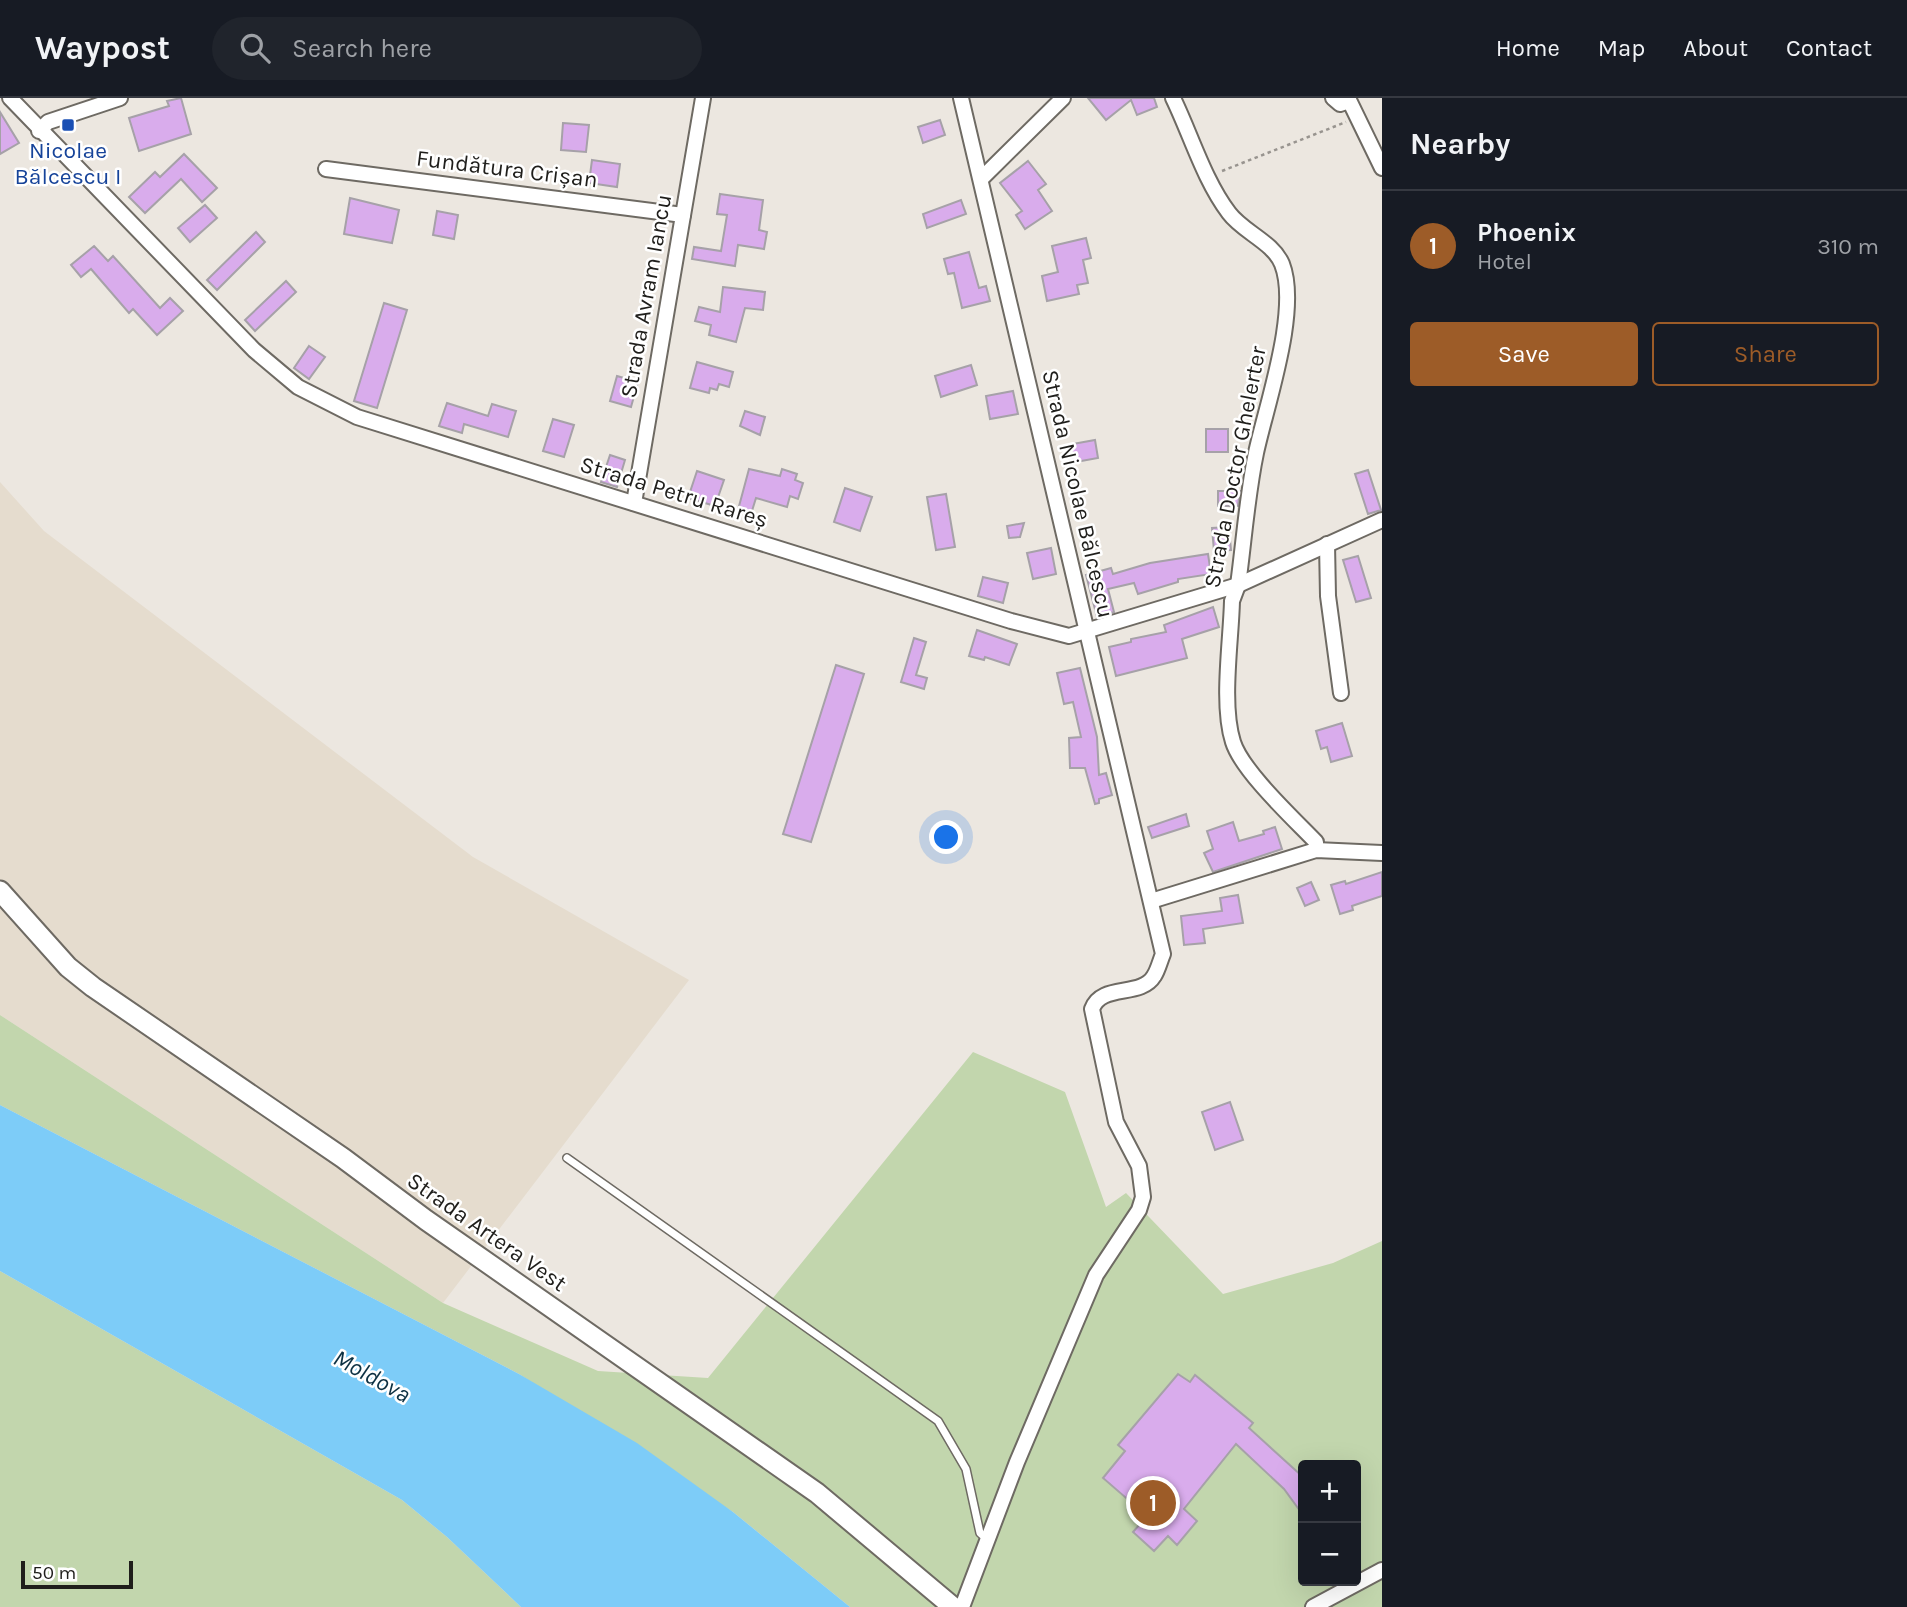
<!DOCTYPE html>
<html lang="en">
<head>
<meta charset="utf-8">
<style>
	:root { --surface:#171b24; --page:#20242c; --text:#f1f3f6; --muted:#9ea1a6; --line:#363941; --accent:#9d5c28 }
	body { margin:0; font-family:Karla,sans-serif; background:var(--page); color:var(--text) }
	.controls { position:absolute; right:21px; bottom:21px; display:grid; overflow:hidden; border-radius:7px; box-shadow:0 7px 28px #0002 }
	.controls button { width:63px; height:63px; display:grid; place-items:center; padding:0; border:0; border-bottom:2px solid var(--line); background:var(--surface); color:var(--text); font:35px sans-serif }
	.scale { position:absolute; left:21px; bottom:18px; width:112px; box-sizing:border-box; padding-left:7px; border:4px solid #1f1e1b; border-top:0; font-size:19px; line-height:24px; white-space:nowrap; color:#1f1e1b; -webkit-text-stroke:5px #fff; paint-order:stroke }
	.you { position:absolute; left:947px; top:740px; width:24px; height:24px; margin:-18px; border:5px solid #fff; border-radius:50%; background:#1a73e8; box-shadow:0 0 0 10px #1a73e833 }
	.badge { display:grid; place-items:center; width:46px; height:46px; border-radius:50%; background:var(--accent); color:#fff; font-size:23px; font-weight:700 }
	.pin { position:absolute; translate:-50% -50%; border:4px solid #fff; box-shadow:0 2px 7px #0006 }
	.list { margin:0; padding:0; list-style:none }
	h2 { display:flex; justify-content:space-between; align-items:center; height:91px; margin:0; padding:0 28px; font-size:30px }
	h2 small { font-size:23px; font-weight:400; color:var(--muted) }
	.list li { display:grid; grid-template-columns:46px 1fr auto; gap:21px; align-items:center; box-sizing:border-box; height:112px; padding:0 28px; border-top:2px solid var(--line) }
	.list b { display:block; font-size:26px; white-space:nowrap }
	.list p { margin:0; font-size:23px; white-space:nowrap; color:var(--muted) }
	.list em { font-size:23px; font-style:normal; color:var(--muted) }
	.actions { display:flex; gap:14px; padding:21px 28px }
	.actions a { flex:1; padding:16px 0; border:2px solid var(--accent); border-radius:7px; text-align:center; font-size:24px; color:var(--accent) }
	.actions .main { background:var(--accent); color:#fff }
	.icon { flex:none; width:38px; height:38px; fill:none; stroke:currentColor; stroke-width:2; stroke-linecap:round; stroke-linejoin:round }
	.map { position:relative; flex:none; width:1382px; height:1509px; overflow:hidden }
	header { display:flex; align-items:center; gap:42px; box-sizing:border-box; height:98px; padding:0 35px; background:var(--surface); border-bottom:2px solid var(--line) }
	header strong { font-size:33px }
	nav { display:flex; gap:38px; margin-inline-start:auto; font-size:24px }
	.search { width:490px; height:63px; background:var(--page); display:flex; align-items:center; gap:18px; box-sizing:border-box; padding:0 24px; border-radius:38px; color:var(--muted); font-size:26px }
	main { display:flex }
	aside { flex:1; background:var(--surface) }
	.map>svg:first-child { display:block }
	.built { fill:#e5dcce }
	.green { fill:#c2d6ad; fill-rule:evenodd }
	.water { fill:#7dccf8 }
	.building { fill:#d9acec; stroke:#a6a1a8; stroke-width:2 }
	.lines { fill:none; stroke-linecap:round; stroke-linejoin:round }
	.service-casing { stroke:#6e6a63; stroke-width:10 }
	.minor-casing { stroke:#6e6a63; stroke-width:18 }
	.secondary-casing { stroke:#6e6a63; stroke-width:23 }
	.path { stroke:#98948f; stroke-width:2.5; stroke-dasharray:3.5 3.5; stroke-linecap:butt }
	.service { stroke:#fff; stroke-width:7 }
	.minor { stroke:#fff; stroke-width:14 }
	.secondary { stroke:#fff; stroke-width:19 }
	.transit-dot { fill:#1a4fb4; stroke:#fff; stroke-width:2.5 }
	.labels { text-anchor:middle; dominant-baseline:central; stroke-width:5; stroke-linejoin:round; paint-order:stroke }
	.transit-label { font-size:23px; fill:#164399; stroke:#fff }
	.street-label { font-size:23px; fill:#1f1e1b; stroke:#fff }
	.water-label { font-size:24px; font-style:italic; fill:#0d3143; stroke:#fff }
</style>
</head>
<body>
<header>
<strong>Waypost</strong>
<div class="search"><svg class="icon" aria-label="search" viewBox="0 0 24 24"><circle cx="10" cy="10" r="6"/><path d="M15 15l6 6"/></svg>Search here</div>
<nav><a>Home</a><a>Map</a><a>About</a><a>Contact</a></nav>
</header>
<main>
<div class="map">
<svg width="1382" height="1509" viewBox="0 0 1382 1509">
	<rect width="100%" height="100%" fill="#ece7e0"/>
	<polygon class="built" points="0,384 44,433 473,759 689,882 443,1205 0,917"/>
	<g class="green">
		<path d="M0,917L443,1205L598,1273L708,1280L973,954L1065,994L1106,1109L1126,1095L1223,1196L1333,1165L1382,1143V1509H850L733,1414L519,1276L0,1007ZM1303,1367H1356V1483H1303Z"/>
		<polygon points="0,1173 402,1402 447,1439 521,1509 0,1509"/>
	</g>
	<polygon class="water" points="0,1007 519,1276 637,1345 733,1414 850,1509 521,1509 447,1439 402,1402 0,1173"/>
	<g class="building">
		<polygon points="181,0 191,36 139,53 129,20 169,8 167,3"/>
		<polygon points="1088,0 1154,0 1157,9 1137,17 1131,2 1106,22"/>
		<polygon points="0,14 19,45 0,56"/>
		<polygon points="940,22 945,37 923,45 918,29"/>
		<polygon points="563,25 589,27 586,54 561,52"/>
		<polygon points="184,56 217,90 202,104 181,81 145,115 129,99 155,74 160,79"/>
		<polygon points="592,62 620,66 617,89 589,85"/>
		<polygon points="1028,63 1046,86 1038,92 1052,113 1025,131 1016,117 1022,113 1000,85"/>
		<polygon points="720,96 763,102 759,132 767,134 764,151 738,147 735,168 692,161 694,149 721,153 727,117 717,116"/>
		<polygon points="350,100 399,112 392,145 344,136"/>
		<polygon points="961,102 966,116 927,130 923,116"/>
		<polygon points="205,107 217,120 190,144 178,130"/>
		<polygon points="437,113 458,117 454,141 433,137"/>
		<polygon points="256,134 265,144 217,192 207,182"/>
		<polygon points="1086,140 1091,160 1083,162 1088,185 1077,187 1079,196 1047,203 1042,178 1058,174 1052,148"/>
		<polygon points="94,148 108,163 113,158 160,210 170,200 183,213 157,237 133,211 129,215 91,171 81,179 71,167"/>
		<polygon points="969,154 979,190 986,188 990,203 962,210 954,175 948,176 944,161"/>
		<polygon points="286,183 296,194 255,233 245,222"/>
		<polygon points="723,189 765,194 763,212 745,210 736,244 709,237 711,227 695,223 699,209 720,214"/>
		<polygon points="384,205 407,212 377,310 354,303"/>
		<polygon points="309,248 325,259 309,281 294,270"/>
		<polygon points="697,264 733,274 729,289 719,286 717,292 710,290 709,295 690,290"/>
		<polygon points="971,267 977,287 941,299 935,278"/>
		<polygon points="617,278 638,284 631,309 610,303"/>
		<polygon points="1013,293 1018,316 990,321 986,298"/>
		<polygon points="447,305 488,318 492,306 516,313 508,339 464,326 462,335 439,328"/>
		<polygon points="745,313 765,319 760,337 740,328"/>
		<polygon points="553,321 574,327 564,359 543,353"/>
		<rect x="1206" y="331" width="22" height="23"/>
		<polygon points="1095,342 1098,360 1070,365 1067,347"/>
		<polygon points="610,357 625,362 617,389 601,384"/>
		<polygon points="749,371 780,378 782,371 797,376 795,382 803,385 798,401 790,398 787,409 756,400 751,416 738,412"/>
		<polygon points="1368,372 1381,412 1368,416 1355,376"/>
		<polygon points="697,373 724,382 715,408 688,400"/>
		<polygon points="845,390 872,399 860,433 834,424"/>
		<polygon points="1218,393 1240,393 1238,408 1218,408"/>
		<polygon points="946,396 955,449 936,452 927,399"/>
		<polygon points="1024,425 1020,439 1009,440 1007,428"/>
		<polygon points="1229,429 1231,452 1214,453 1212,430"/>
		<polygon points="1051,450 1056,476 1033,481 1027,455"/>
		<polygon points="1208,456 1211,476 1178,481 1178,484 1138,496 1134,485 1108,491 1114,514 1097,519 1086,477 1111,470 1113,476 1150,465"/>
		<polygon points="1358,458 1371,500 1356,504 1343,462"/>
		<polygon points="983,479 1008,485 1003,505 978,498"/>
		<polygon points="1213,509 1219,529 1182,541 1187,560 1116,578 1109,549 1131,544 1131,541 1166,534 1164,527"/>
		<polygon points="977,532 1017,546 1009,567 985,559 984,562 969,558"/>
		<polygon points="914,540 926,544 916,577 927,580 924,591 901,584"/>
		<polygon points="836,567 864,576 811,744 783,736"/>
		<polygon points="1080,570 1097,639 1099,677 1106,675 1112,697 1099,701 1099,705 1095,706 1085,670 1070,670 1069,640 1081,639 1073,604 1064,606 1057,575"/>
		<polygon points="1342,625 1352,658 1331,664 1327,649 1321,651 1316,633"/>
		<polygon points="1186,716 1189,728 1152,740 1148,729"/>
		<polygon points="1233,724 1239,743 1264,736 1263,733 1275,729 1282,751 1213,774 1204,755 1213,751 1207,733"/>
		<polygon points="1382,774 1382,798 1352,808 1353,812 1340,816 1331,787 1345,783 1346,786"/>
		<polygon points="1311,784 1319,802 1305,808 1297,790"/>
		<polygon points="1238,797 1243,825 1203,831 1205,845 1184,847 1181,818 1222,813 1220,800"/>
		<polygon points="1230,1004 1243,1042 1215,1052 1202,1014"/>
		<polygon points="1178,1276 1190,1284 1195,1277 1253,1325 1249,1330 1303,1379 1303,1417 1284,1391 1236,1346 1184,1411 1197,1423 1177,1447 1168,1438 1154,1453 1133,1434 1147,1418 1103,1380 1125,1353 1118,1347"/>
	</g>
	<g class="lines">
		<defs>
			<polyline id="service" points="567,1060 938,1323 966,1371 980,1435 987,1441"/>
			<g id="minor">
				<polyline points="10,0 254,252 298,289 357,319 1011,523 1069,538 1238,487 1382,422"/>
				<path d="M961,0L1163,856C1160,863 1158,872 1154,878C1141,900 1101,885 1092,911L1116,1024L1139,1068L1143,1099L1139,1112L1096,1177L1017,1364L962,1509"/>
				<path d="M1173,0C1191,37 1204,82 1229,115C1243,134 1273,144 1282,166C1300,212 1266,308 1256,355C1247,398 1244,443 1238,487L1232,503C1231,544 1221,606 1233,644C1242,673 1294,721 1316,744V752"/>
				<polyline points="1333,0 1340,6 1349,3"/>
				<polyline points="1348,0 1382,70"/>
				<polyline points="39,33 48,24 120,0"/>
				<polyline points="326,71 683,117"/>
				<polyline points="982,80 1063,0"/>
				<polyline points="634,405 703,0"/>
				<polyline points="1327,446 1328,498 1341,595"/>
				<polyline points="1151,803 1316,752 1382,755"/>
				<polyline points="1313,1509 1382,1472"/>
			</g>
			<polyline id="secondary" points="0,793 68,869 93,889 343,1060 426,1122 817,1395 953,1509"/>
		</defs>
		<use href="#service" class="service-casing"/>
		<use href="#minor" class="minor-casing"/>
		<use href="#secondary" class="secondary-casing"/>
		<polyline class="path" points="1222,73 1346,24"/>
		<use href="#service" class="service"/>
		<use href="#minor" class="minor"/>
		<use href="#secondary" class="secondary"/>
	</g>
	<rect class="transit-dot" x="61" y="20" width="14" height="14" rx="3.5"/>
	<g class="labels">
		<g class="transit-label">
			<text x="68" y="52">Nicolae<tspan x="68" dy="26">Bălcescu I</tspan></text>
		</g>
		<g class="street-label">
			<text transform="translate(507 71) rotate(7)">Fundătura Crișan</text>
			<text transform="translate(646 198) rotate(-80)">Strada Avram Iancu</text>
			<text transform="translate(1235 369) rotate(-79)">Strada Doctor Ghelerter</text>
			<text transform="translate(674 394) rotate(17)">Strada Petru Rareș</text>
			<text transform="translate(1078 396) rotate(77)">Strada Nicolae Bălcescu</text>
			<text transform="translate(487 1134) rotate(35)">Strada Artera Vest</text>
		</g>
		<g class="water-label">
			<text transform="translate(372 1278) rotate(29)">Moldova</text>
		</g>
	</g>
</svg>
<div class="controls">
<button>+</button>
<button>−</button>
</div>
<div class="scale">50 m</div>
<div class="you"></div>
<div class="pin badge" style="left:1153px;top:1405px">1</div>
</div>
<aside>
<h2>Nearby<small></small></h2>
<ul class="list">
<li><span class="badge">1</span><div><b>Phoenix</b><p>Hotel</p></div><em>310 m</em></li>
</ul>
<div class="actions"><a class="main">Save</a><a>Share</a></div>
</aside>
</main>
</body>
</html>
